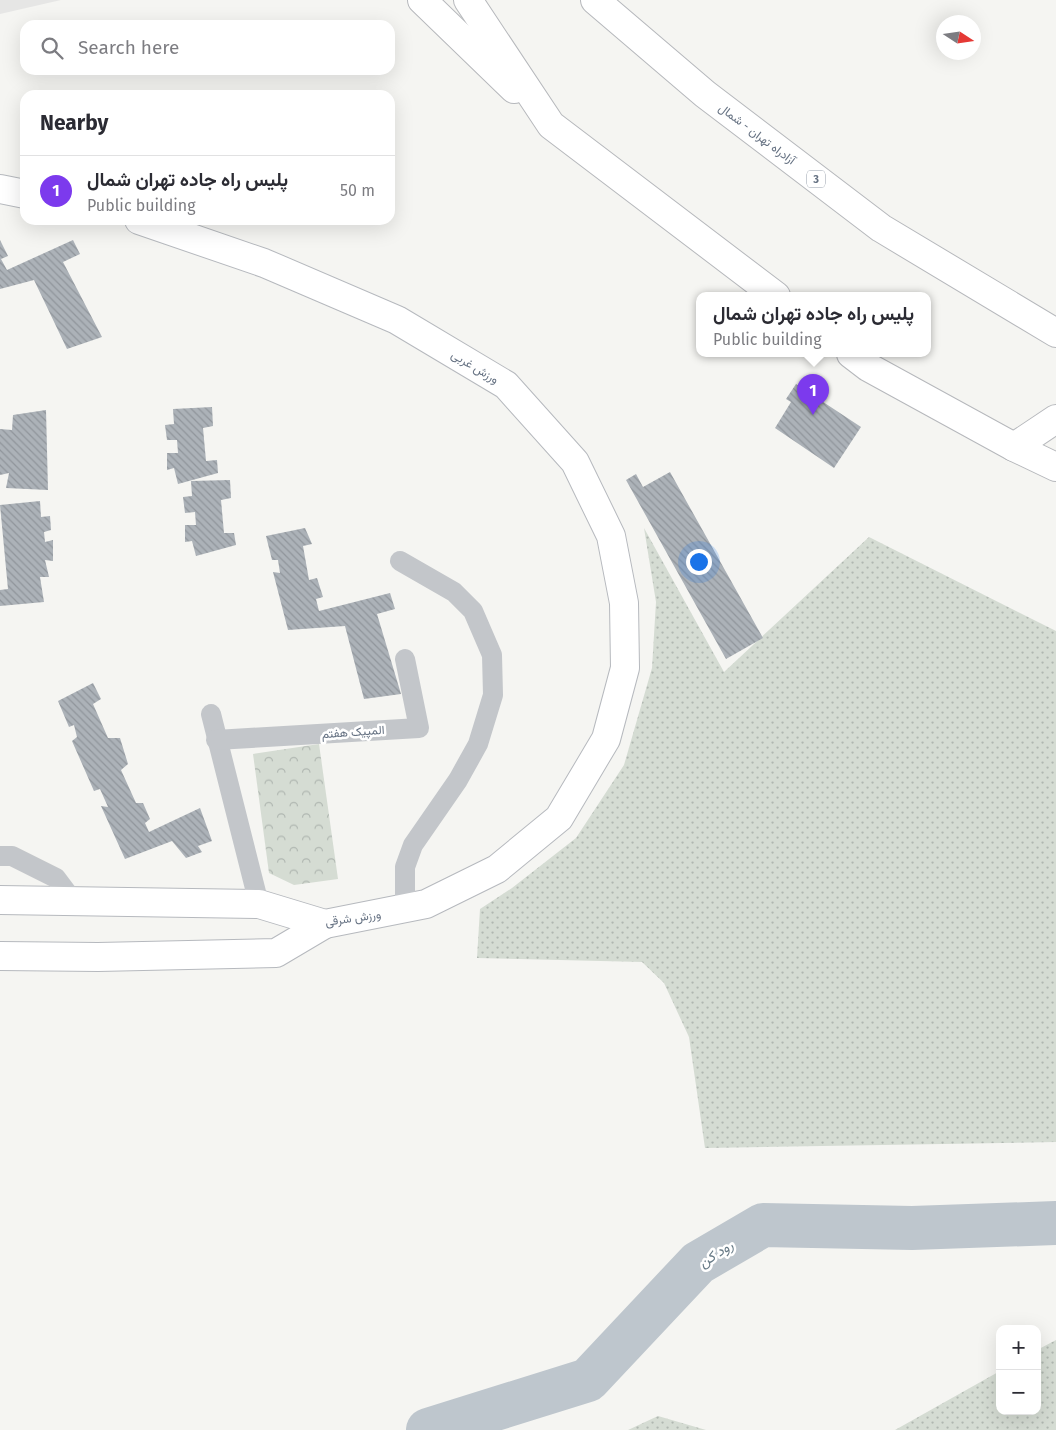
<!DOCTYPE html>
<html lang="en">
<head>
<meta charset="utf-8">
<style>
	:root { --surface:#fff; --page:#f2f2f3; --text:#2b2b33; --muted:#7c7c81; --line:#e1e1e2; --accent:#7c3aed }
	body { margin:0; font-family:"Fira Sans",Vazirmatn,sans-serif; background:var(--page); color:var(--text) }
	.controls { position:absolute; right:15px; bottom:15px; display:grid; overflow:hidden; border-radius:10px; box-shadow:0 5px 20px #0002 }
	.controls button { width:45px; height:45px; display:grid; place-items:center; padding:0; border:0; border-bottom:1px solid var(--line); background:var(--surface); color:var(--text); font:25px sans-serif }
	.compass { position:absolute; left:936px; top:15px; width:45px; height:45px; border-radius:50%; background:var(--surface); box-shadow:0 5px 20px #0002; rotate:102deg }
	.you { position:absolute; left:698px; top:561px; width:18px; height:18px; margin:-12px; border:4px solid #fff; border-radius:50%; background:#1a73e8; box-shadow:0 0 0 8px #1a73e833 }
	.badge { display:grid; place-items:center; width:32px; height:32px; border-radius:50%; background:var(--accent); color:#fff; font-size:16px; font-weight:700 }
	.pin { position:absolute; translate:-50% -41px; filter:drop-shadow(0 1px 2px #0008) }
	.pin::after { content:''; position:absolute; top:26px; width:18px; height:15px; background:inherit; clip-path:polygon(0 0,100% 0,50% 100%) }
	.popup { position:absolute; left:696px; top:292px; width:235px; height:65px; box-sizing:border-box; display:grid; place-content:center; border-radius:10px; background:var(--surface); filter:drop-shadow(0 1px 4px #0005); font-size:16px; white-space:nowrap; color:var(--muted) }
	.popup b { font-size:19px; color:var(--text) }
	.popup::after { content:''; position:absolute; left:50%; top:100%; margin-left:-10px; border:10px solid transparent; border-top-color:var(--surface) }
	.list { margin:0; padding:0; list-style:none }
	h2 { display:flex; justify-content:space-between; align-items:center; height:65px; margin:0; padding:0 20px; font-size:21px }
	h2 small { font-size:16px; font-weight:400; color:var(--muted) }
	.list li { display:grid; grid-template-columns:32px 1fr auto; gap:15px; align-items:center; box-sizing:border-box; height:70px; padding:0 20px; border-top:1px solid var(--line) }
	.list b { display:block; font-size:19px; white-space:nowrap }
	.list p { margin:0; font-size:16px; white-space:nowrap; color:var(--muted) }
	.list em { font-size:16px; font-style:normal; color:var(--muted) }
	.icon { flex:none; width:28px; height:28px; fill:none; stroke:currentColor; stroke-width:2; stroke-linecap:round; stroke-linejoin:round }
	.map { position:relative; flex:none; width:1056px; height:1430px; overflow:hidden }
	.search { position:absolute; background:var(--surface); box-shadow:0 5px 20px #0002; left:20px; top:20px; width:375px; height:55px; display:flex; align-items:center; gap:12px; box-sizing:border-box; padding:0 18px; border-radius:15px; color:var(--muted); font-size:19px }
	.panel { position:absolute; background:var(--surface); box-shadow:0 5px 20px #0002; left:20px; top:90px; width:375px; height:135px; border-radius:15px }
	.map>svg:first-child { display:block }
	.built { fill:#e6e6e5 }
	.grass { fill:url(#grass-dots) }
	.park { fill:url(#park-crowns) }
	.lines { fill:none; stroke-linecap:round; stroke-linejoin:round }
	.river { stroke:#bec6cd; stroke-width:44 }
	.building { fill:url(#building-back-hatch) }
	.secondary-casing { stroke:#b6b9be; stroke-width:30 }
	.highway-casing { stroke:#b6b8bc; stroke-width:30 }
	.street { stroke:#c3c6ca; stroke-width:20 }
	.secondary { stroke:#fff; stroke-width:28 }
	.highway { stroke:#fff; stroke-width:28 }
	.labels { text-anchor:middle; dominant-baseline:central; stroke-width:5; stroke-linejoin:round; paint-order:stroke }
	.shield { fill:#fff; stroke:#939ca8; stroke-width:1 }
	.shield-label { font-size:11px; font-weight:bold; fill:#657182 }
	.street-label { font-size:12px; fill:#657182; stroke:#fff }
	.water-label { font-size:14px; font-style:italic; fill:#667985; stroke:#fff }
</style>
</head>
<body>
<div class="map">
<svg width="1056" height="1430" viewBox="0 0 1056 1430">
	<defs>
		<pattern id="grass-dots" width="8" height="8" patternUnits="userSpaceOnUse" patternTransform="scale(1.25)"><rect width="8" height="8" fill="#d5dcd3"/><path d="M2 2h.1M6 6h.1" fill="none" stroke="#b0b7b1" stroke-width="1.8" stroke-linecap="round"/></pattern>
		<pattern id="park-crowns" width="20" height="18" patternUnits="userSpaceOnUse" patternTransform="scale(1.25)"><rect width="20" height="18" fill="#d5dcd3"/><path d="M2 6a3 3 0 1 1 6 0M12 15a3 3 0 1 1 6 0" fill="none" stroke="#b0b7b1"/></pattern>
		<pattern id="building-back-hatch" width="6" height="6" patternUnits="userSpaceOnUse" patternTransform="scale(1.25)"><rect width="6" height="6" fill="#acb2b8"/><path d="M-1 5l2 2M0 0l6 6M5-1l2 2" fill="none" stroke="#90959b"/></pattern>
	</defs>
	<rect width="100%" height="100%" fill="#f5f5f2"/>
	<polygon class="built" points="0,0 61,0 0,14"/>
	<g class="grass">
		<polygon points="644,528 724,672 869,537 1056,631 1056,1142 705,1148 689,1037 664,983 642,962 477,958 480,909 512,888 576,838 624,765 652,668 656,602"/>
		<polygon points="1056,1340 1056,1430 895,1430 1000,1371 1000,1411 1037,1411 1037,1350"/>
		<polygon points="658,1416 706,1430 628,1430"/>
	</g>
	<polygon class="park" points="319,744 338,879 294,885 269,873 253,754"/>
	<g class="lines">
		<polyline class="river" points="428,1430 588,1380 698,1263 763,1225 912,1228 1056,1223"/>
	</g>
	<g class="building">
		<polygon points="0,240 8,256 1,259 7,270 73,240 80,254 63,262 102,337 67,349 34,280 0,289"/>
		<polygon points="796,384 861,427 834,468 775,428 791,402 786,399"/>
		<polygon points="212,407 213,426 203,428 206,461 217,460 218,473 178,484 174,468 167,470 167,453 178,453 177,440 167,440 165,425 174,424 173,409"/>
		<polygon points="46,410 48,490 6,488 9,473 0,475 0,429 12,430 13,415"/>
		<polygon points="670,472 763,638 726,659 626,480 636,474 643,487"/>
		<polygon points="230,480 231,498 221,500 224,533 234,533 236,545 196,556 192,541 185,542 185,525 196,525 195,512 185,513 183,497 192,496 191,481"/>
		<polygon points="40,501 41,517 50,516 51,530 44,532 45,542 53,540 53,561 45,560 49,577 40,577 44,602 0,606 0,590 8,589 0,505"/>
		<polygon points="305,528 312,544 303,546 309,580 317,578 323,597 316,599 319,611 390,593 395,609 377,614 401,694 364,699 345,626 288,630 273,572 280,573 278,560 272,560 266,536"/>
		<polygon points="93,683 101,699 93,704 108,738 120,738 128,764 121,770 136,803 143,803 150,819 145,823 149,832 200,808 212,841 198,846 202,852 186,858 172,841 125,859 101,806 108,807 100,789 94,791 72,741 77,737 74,725 69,727 58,701"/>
	</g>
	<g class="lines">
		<defs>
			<g id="secondary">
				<polyline points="0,189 25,194"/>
				<polyline points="0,900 259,904 325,924 426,904 497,869 559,818 606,739 625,668 624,603 611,536 575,462 506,385 397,320 264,263 139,220"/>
				<polyline points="0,956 98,957 276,953 325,924"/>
			</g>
			<g id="highway">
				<polyline points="422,0 514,89"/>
				<polyline points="468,0 551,125 776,296"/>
				<polyline points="595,0 705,94 881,228 1056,333"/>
				<polyline points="851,354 868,367 1014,447 1056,467"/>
				<polyline points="1014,447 1056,419"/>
			</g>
		</defs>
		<use href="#secondary" class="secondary-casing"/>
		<use href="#highway" class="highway-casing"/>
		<g class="street">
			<polyline points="400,561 454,592 473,611 492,655 493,695 478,744 458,780 413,845 405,867 405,909"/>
			<polyline points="211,714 259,904"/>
			<polyline points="216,740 419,728 405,659"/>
			<polyline points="0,856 12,856 56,878 74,902"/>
		</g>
		<use href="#secondary" class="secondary"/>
		<use href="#highway" class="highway"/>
	</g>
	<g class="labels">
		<rect class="shield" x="807" y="170.5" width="18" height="17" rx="4"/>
		<g class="shield-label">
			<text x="816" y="179">3</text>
		</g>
		<g class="street-label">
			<text transform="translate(757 134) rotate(37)">آزادراه تهران - شمال</text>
			<text transform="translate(475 367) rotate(31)">ورزش غربی</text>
			<text transform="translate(353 732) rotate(-4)">المپیک هفتم</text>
			<text transform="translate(353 918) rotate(-8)">ورزش شرقی</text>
		</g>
		<g class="water-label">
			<text transform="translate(716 1254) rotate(-33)">رود کن</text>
		</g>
	</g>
</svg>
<div class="controls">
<button>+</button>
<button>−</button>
</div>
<svg class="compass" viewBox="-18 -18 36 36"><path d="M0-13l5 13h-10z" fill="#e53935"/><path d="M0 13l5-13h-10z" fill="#7c7c81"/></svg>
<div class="you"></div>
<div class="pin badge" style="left:813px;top:415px">1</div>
<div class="popup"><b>پلیس راه جاده تهران شمال</b>Public building</div>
<div class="search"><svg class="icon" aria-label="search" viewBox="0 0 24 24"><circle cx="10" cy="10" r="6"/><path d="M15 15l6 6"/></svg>Search here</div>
<section class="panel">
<h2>Nearby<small></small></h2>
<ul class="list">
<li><span class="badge">1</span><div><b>پلیس راه جاده تهران شمال</b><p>Public building</p></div><em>50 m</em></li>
</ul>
</section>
</div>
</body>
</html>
